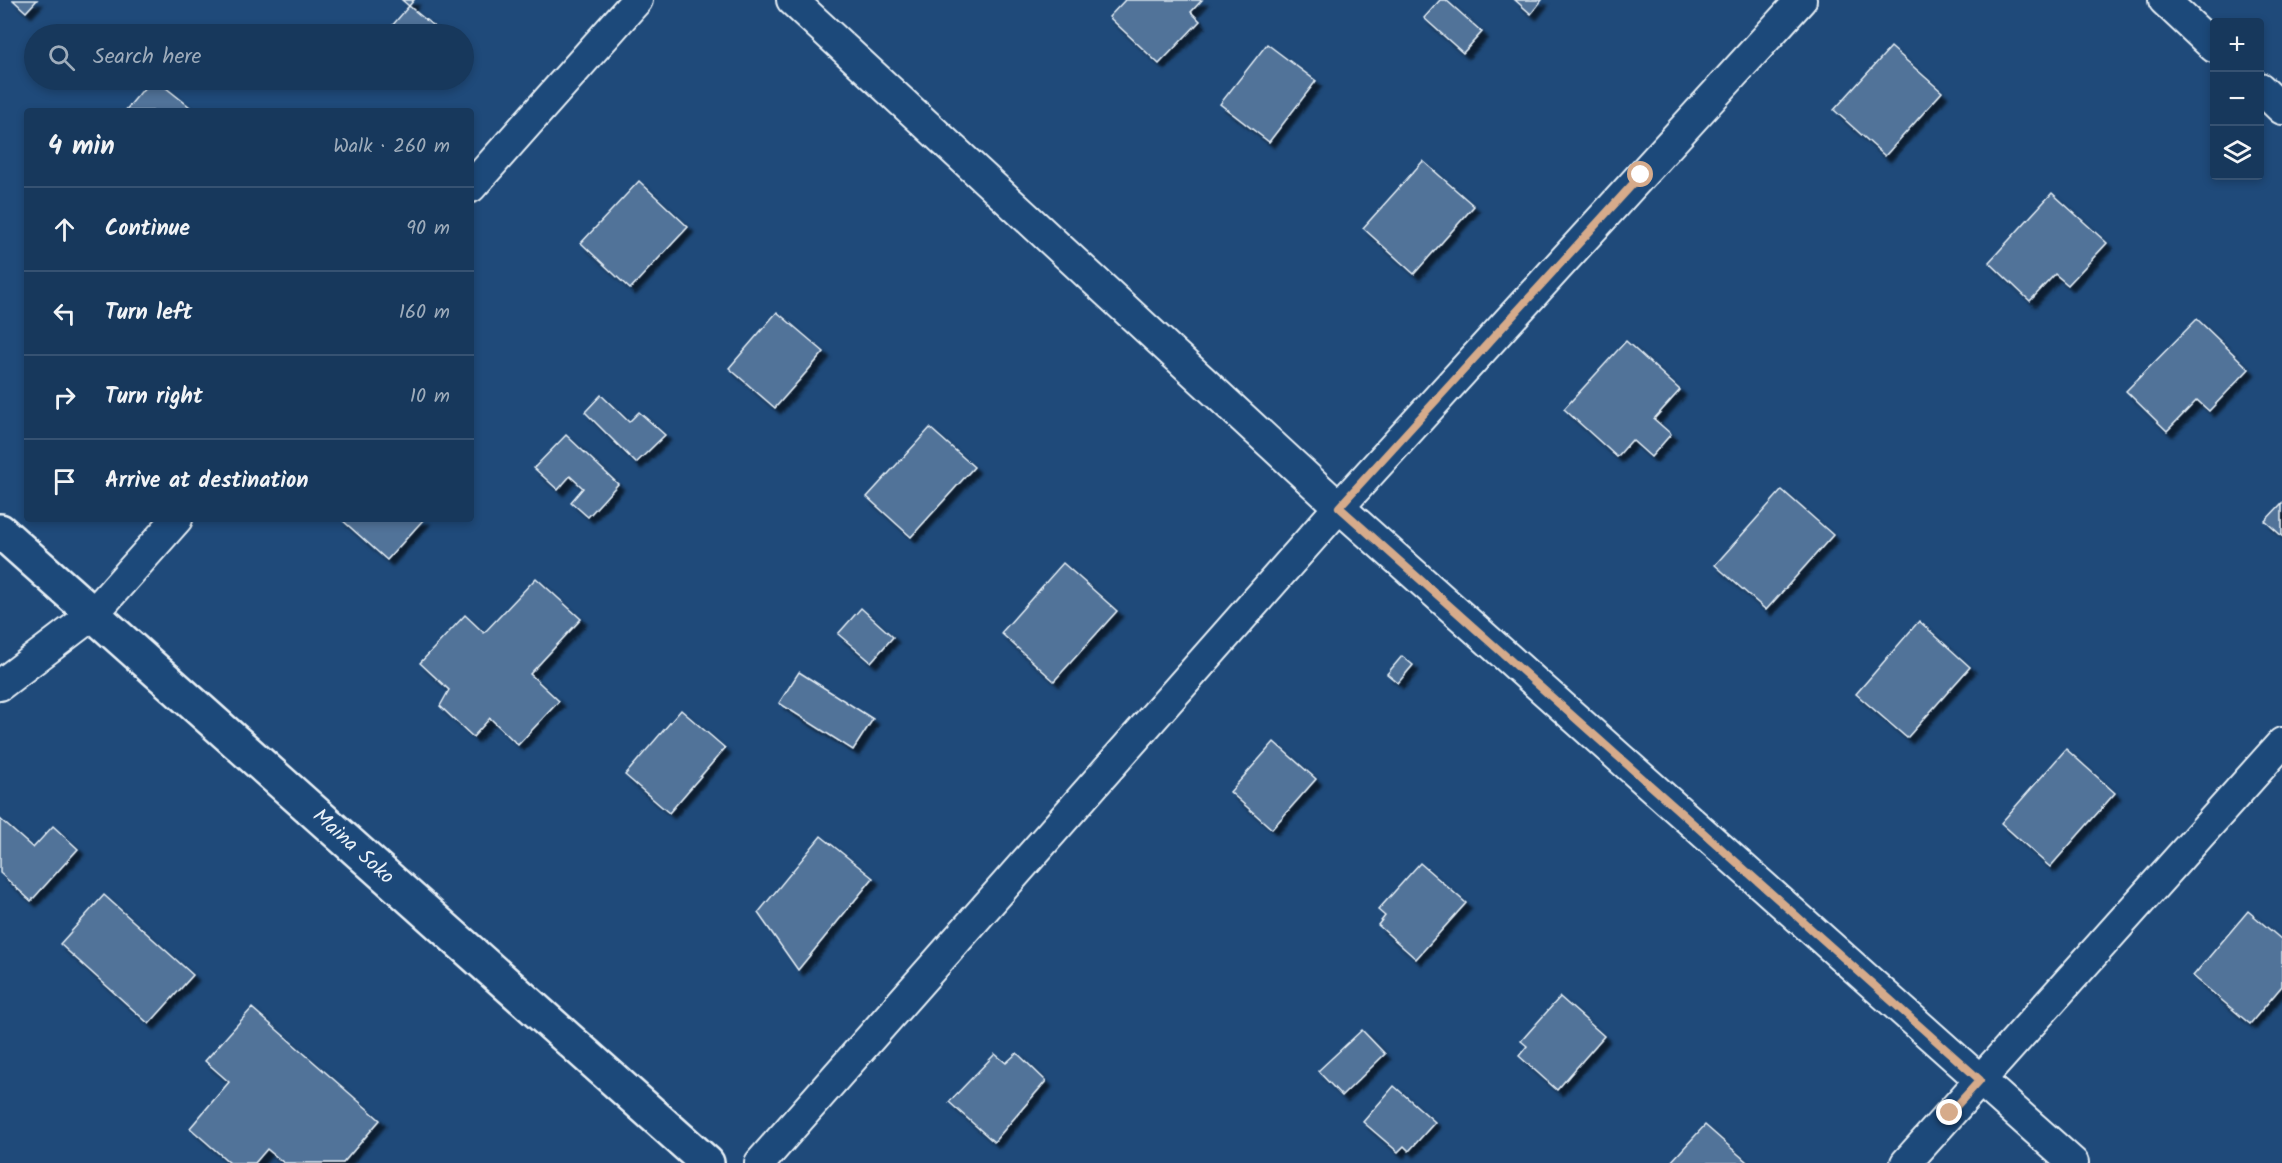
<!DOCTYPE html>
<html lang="en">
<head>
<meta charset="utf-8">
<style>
	:root { --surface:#17385c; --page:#244365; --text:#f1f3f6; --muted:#9eacbb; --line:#365272 }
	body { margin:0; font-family:Kalam,sans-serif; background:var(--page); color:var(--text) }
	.controls { position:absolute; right:18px; top:18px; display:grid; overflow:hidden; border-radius:6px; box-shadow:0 3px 9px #0003 }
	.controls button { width:54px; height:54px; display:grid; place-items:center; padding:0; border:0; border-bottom:2px solid var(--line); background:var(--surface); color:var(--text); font:30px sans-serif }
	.stop { position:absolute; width:18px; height:18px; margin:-14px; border:4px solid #d6ab8b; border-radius:50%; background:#fff }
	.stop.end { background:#d6ab8b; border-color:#fff; box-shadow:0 2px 6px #0008 }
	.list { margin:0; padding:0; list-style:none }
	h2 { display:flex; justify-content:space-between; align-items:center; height:78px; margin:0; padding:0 24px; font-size:26px }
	h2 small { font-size:20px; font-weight:400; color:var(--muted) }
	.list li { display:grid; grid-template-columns:39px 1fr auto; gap:18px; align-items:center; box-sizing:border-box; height:84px; padding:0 24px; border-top:2px solid var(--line) }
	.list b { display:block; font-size:22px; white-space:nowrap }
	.list em { font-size:20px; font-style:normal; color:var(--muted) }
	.icon { flex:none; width:33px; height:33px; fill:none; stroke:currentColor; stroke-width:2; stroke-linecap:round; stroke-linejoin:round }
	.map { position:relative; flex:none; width:2282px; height:1163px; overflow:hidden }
	.search { position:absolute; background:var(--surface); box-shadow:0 3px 9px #0003; left:24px; top:24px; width:450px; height:66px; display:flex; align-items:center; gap:15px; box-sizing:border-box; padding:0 21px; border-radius:33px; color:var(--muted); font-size:22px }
	.panel { position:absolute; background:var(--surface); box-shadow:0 3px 9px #0003; left:24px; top:108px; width:450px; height:414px; border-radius:6px }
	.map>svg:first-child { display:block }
	.building { fill:#517399; stroke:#e8f1f8; stroke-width:1.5; filter:url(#shadow) }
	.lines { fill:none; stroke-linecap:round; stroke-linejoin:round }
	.street-casing { stroke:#e8f1f8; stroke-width:34 }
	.secondary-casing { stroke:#e8f1f8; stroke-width:38 }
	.street { stroke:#1f4a7a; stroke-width:30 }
	.secondary { stroke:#1f4a7a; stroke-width:33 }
	.route { stroke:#d6ab8b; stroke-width:8 }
	.labels { text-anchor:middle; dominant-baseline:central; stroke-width:4.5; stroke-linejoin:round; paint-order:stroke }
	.street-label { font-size:21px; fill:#e8f1f8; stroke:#1f4a7a }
</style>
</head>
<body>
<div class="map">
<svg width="2282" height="1163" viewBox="0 0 2282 1163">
	<defs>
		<filter id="shadow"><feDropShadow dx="5.5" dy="5.5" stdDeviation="1.5" flood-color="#0009"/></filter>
	</defs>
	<rect width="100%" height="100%" fill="#1f4a7a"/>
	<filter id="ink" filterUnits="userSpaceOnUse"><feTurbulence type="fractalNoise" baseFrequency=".0167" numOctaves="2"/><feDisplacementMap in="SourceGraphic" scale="12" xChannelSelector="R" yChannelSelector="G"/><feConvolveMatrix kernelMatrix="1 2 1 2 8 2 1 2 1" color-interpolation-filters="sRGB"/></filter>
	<g filter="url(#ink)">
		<g class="building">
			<polygon points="13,0 37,0 26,12"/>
			<polygon points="402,0 414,0 409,6"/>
			<polygon points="1125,0 1202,0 1191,12 1200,21 1159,64 1109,17"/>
			<polygon points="1440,0 1446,0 1482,32 1463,53 1424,18"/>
			<polygon points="1515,0 1542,0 1531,14"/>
			<polygon points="409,6 443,34 385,34"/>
			<polygon points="1267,44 1316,81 1269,142 1220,104"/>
			<polygon points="1891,47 1942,92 1885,156 1834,110"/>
			<polygon points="151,80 156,80 195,111 125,111"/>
			<polygon points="1423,161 1474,206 1414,274 1363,228"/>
			<polygon points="639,181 688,227 630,289 581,243"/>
			<polygon points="2052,193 2107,243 2068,285 2055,274 2030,301 1989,262"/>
			<polygon points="777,312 824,352 775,408 729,368"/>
			<polygon points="2197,319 2249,369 2209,411 2197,400 2167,431 2126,391"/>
			<polygon points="1626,341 1680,390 1654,419 1671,434 1651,457 1632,440 1617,457 1564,409"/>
			<polygon points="601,395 629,422 639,412 665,435 636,463 585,412"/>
			<polygon points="930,428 974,467 911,537 867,497"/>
			<polygon points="566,435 618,484 588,517 571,502 583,488 570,476 558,490 534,468"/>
			<polygon points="1782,490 1833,535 1766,610 1715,565"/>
			<polygon points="2282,503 2282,536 2265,521"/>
			<polygon points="341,519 424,519 387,560"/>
			<polygon points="1063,563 1117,611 1054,681 1001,633"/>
			<polygon points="536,578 581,619 530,674 559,701 518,745 490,718 473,737 440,706 449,690 420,663 465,615 484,633"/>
			<polygon points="861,608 893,637 871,662 838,634"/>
			<polygon points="1919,621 1970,667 1907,738 1856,694"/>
			<polygon points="1402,656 1413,665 1398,683 1387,674"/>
			<polygon points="799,672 873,719 853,750 779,703"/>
			<polygon points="681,710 725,748 669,813 625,775"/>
			<polygon points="1274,742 1316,779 1272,829 1230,792"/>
			<polygon points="2066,749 2115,793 2050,867 2001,823"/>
			<polygon points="0,819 33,848 53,826 78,849 31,901 0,873"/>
			<polygon points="821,836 873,878 798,970 758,913"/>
			<polygon points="1420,863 1466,903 1416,959 1378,925 1385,916 1378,910"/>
			<polygon points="104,895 193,975 149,1024 60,944"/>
			<polygon points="2248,911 2282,940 2282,986 2250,1024 2193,976"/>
			<polygon points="1560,997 1604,1036 1557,1090 1519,1056 1527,1046 1521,1041"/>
			<polygon points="252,1008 380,1120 343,1163 284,1163 267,1149 255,1163 230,1163 190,1128 229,1082 205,1061"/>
			<polygon points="1362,1030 1385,1054 1342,1096 1318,1071"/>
			<polygon points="1017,1053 1046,1081 994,1142 949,1102 995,1054 1006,1063"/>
			<polygon points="1394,1086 1435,1122 1409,1151 1404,1146 1398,1152 1363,1122"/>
			<polygon points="1705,1125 1747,1162 1746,1163 1670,1163"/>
		</g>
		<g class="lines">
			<defs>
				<g id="street">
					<polyline points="792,0 1339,507 2073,1163"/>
					<polyline points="2164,0 2214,47"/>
					<polyline points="2260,88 2282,109"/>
					<polyline points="471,187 637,0"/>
					<polyline points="0,685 92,615 177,519"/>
					<polyline points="760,1163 1339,507 1801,0"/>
					<polyline points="1906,1163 2282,743"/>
				</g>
				<polyline id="secondary" points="0,531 707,1163"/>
			</defs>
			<use href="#street" class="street-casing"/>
			<use href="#secondary" class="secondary-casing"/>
			<use href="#street" class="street"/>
			<use href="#secondary" class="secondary"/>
		</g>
	</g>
	<g class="lines" filter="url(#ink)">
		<polyline class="route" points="1641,175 1339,507 1980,1080 1950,1113"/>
	</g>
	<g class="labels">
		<g class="street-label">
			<text transform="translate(353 847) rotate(42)">Maina Soko</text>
		</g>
	</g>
</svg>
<div class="controls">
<button>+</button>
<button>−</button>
<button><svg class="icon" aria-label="layers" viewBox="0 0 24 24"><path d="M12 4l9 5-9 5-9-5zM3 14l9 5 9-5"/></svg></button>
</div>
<div class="stop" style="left:1641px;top:175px"></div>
<div class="stop end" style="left:1950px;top:1113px"></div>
<div class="search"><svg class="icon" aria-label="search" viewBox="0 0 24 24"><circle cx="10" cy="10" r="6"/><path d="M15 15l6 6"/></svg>Search here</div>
<section class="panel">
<h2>4 min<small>Walk · 260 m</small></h2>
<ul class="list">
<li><svg class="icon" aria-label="ahead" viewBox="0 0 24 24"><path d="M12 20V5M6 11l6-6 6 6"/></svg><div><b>Continue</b></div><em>90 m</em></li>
<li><svg class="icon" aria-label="left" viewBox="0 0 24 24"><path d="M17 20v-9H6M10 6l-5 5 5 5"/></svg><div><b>Turn left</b></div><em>160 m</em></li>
<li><svg class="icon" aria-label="right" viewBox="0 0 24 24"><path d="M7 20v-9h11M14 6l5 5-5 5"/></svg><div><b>Turn right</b></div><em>10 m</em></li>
<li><svg class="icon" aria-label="arrive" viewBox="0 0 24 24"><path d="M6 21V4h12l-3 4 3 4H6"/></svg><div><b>Arrive at destination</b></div></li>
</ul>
</section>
</div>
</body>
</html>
